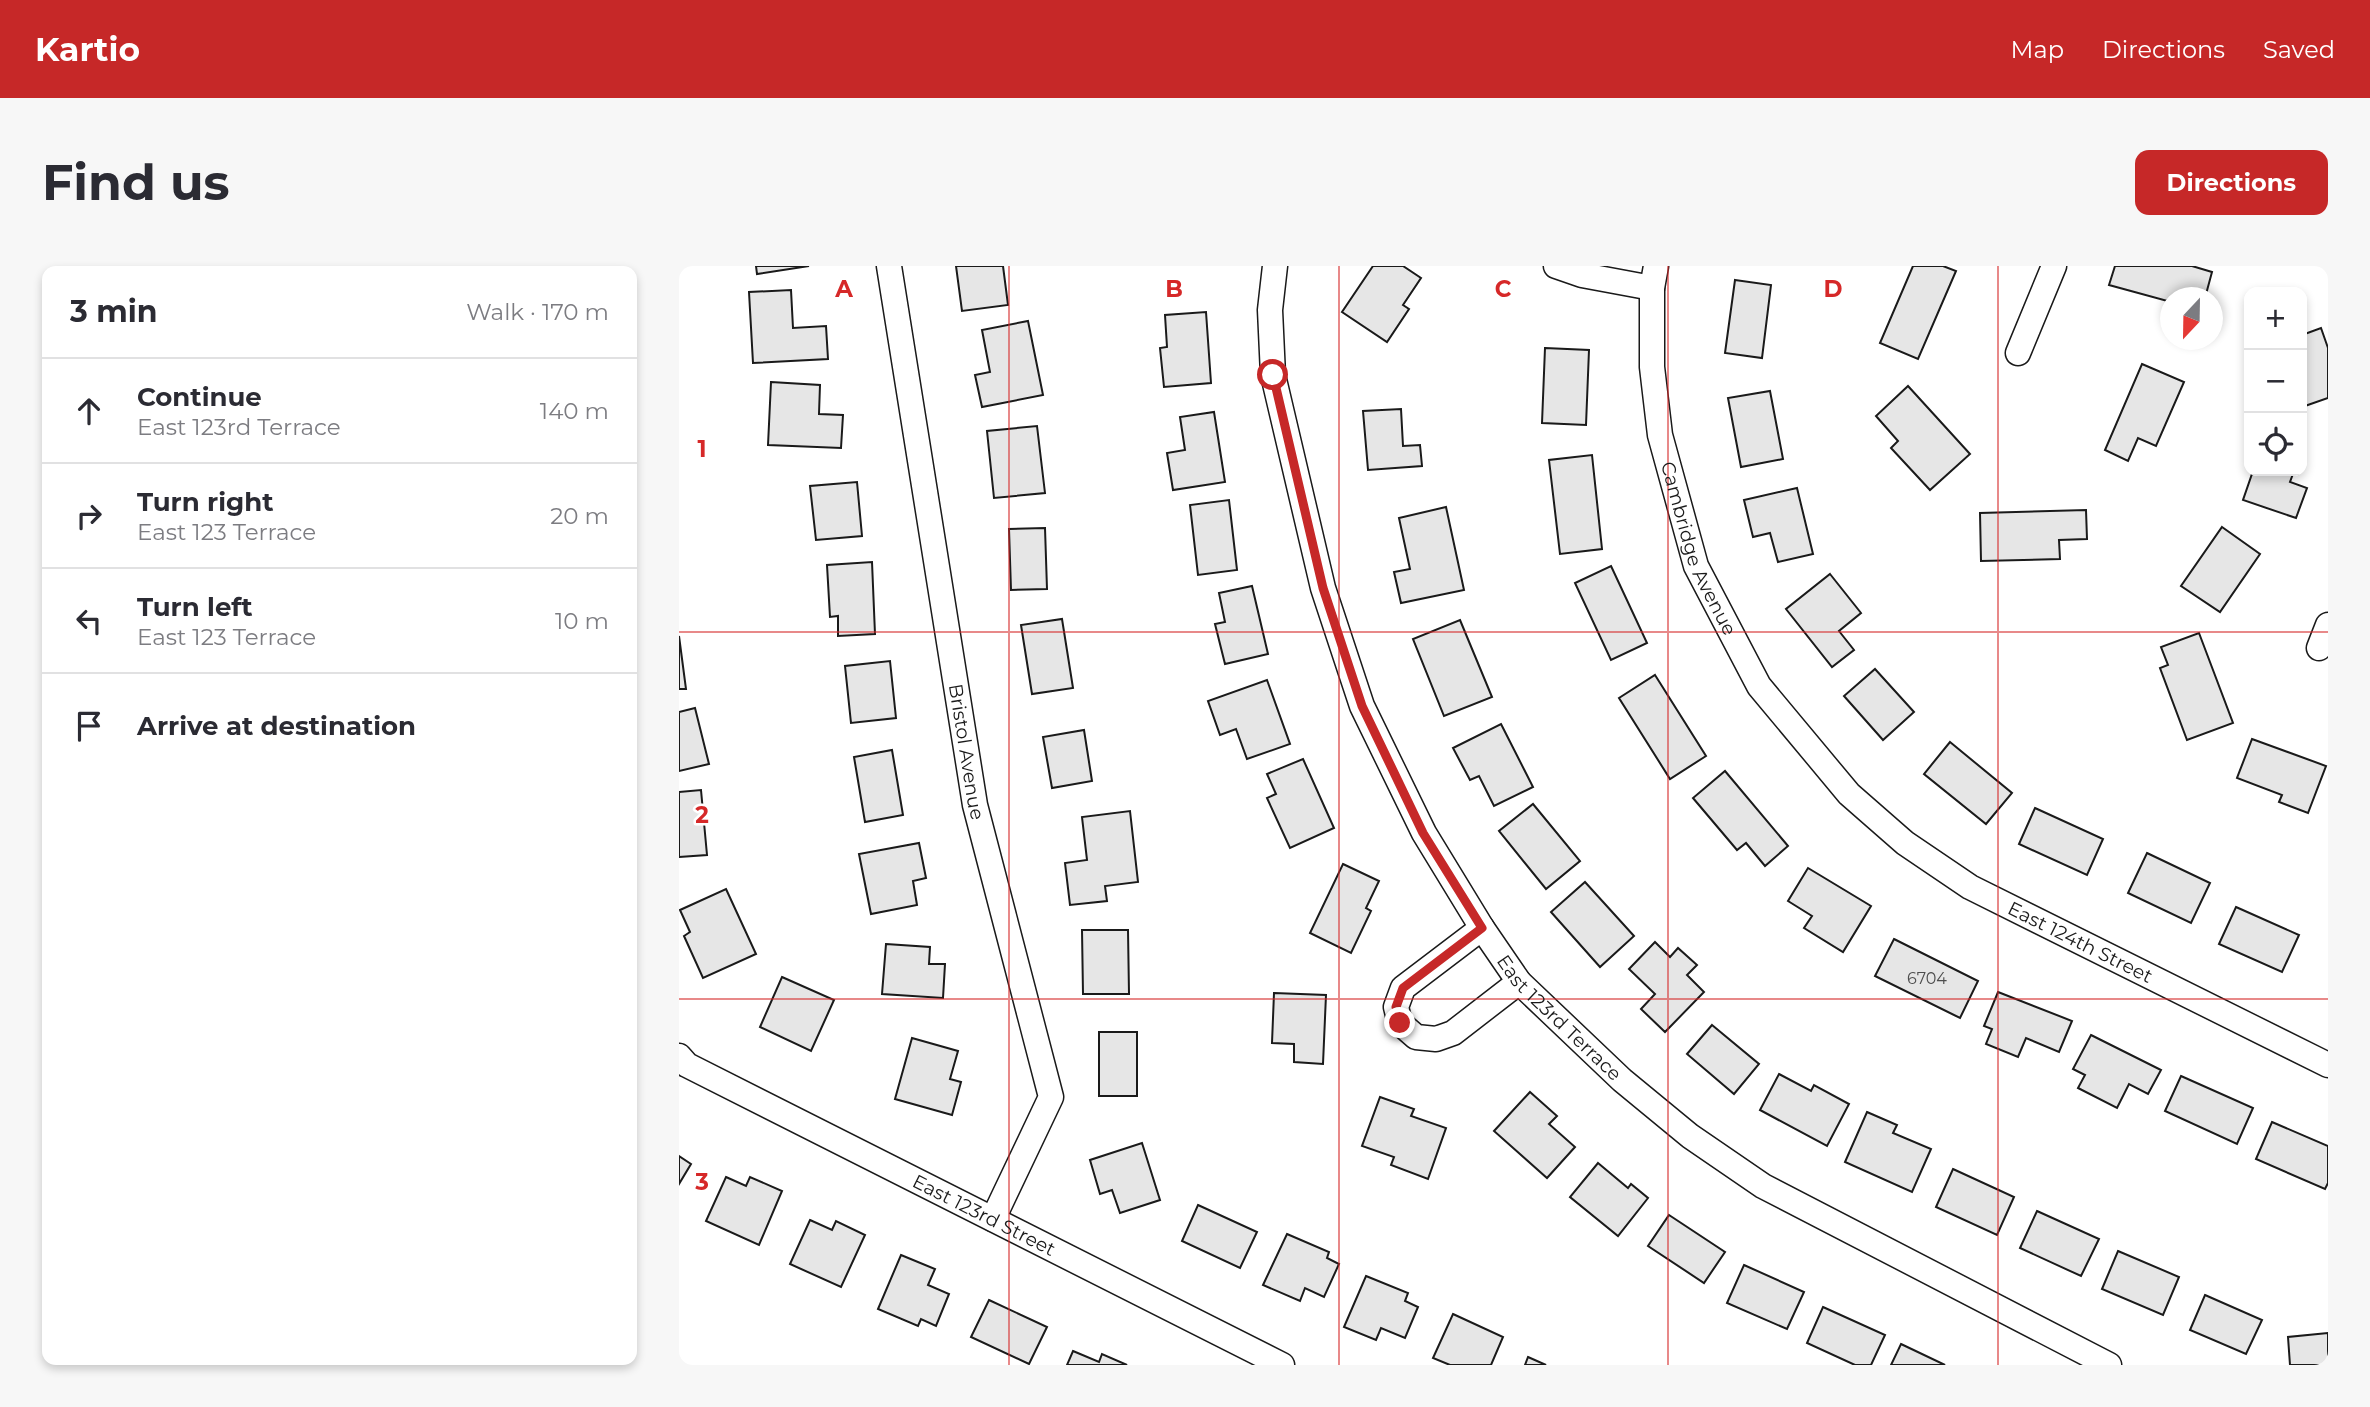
<!DOCTYPE html>
<html lang="en">
<head>
<meta charset="utf-8">
<style>
	:root { --surface:#fff; --page:#f7f7f7; --text:#2b2b33; --muted:#7c7c81; --line:#e1e1e2; --accent:#c62828 }
	body { margin:0; font-family:Montserrat,sans-serif; background:var(--page); color:var(--text) }
	.controls { position:absolute; right:21px; top:21px; display:grid; overflow:hidden; border-radius:14px; box-shadow:0 4px 10px #0003 }
	.controls button { width:63px; height:63px; display:grid; place-items:center; padding:0; border:0; border-bottom:2px solid var(--line); background:var(--surface); color:var(--text); font:35px sans-serif }
	.compass { position:absolute; left:1481px; top:21px; width:63px; height:63px; border-radius:50%; background:var(--surface); box-shadow:0 4px 10px #0003; rotate:202deg }
	.stop { position:absolute; width:21px; height:21px; margin:-16px; border:5px solid #c62828; border-radius:50%; background:#fff }
	.stop.end { background:#c62828; border-color:#fff; box-shadow:0 2px 7px #0008 }
	.list { margin:0; padding:0; list-style:none }
	h2 { display:flex; justify-content:space-between; align-items:center; height:91px; margin:0; padding:0 28px; font-size:30px }
	h2 small { font-size:23px; font-weight:400; color:var(--muted) }
	.list li { display:grid; grid-template-columns:46px 1fr auto; gap:21px; align-items:center; box-sizing:border-box; height:105px; padding:0 28px; border-top:2px solid var(--line) }
	.list b { display:block; font-size:26px; white-space:nowrap }
	.list p { margin:0; font-size:23px; white-space:nowrap; color:var(--muted) }
	.list em { font-size:23px; font-style:normal; color:var(--muted) }
	.icon { flex:none; width:38px; height:38px; fill:none; stroke:currentColor; stroke-width:2; stroke-linecap:round; stroke-linejoin:round }
	.map { position:relative; flex:none; width:1649px; height:1099px; overflow:hidden; border-radius:14px }
	header { display:flex; align-items:center; gap:42px; box-sizing:border-box; height:98px; padding:0 35px; background:var(--accent); color:#fff }
	header strong { font-size:33px }
	nav { display:flex; gap:38px; margin-inline-start:auto; font-size:24px }
	.intro { display:flex; align-items:center; justify-content:space-between; box-sizing:border-box; height:168px; padding:0 42px }
	h1 { margin:0; font-size:49px }
	.button { padding:18px 32px; border-radius:14px; background:var(--accent); color:#fff; font-size:24px; font-weight:700 }
	main { display:flex; gap:42px; padding:0 42px }
	aside { flex:1; background:var(--surface); border-radius:14px; box-shadow:0 4px 10px #0003 }
	.map>svg:first-child { display:block }
	.building { fill:#e6e6e6; stroke:#1a1a1a; stroke-width:2 }
	.lines { fill:none; stroke-linecap:round; stroke-linejoin:round }
	.minor-casing { stroke:#1a1a1a; stroke-width:27 }
	.minor { stroke:#fff; stroke-width:24 }
	.route { stroke:#c62828; stroke-width:9 }
	.grid { fill:none; stroke:#d62828; stroke-width:2; stroke-opacity:0.55 }
	.labels { text-anchor:middle; dominant-baseline:central; stroke-width:5; stroke-linejoin:round; paint-order:stroke }
	.number-label { font-size:16px; fill:#4d4d4d }
	.street-label { font-size:19px; fill:#1a1a1a; stroke:#fff }
	.grid-label { font-size:23px; text-anchor:middle; font-weight:bold; fill:#d62828; stroke:#fff; stroke-width:5; stroke-linejoin:round; paint-order:stroke }
</style>
</head>
<body>
<header>
<strong>Kartio</strong>
<nav><a>Map</a><a>Directions</a><a>Saved</a></nav>
</header>
<div class="intro"><h1>Find us</h1><a class="button">Directions</a></div>
<main>
<aside>
<h2>3 min<small>Walk · 170 m</small></h2>
<ul class="list">
<li><svg class="icon" aria-label="ahead" viewBox="0 0 24 24"><path d="M12 20V5M6 11l6-6 6 6"/></svg><div><b>Continue</b><p>East 123rd Terrace</p></div><em>140 m</em></li>
<li><svg class="icon" aria-label="right" viewBox="0 0 24 24"><path d="M7 20v-9h11M14 6l5 5-5 5"/></svg><div><b>Turn right</b><p>East 123 Terrace</p></div><em>20 m</em></li>
<li><svg class="icon" aria-label="left" viewBox="0 0 24 24"><path d="M17 20v-9H6M10 6l-5 5 5 5"/></svg><div><b>Turn left</b><p>East 123 Terrace</p></div><em>10 m</em></li>
<li><svg class="icon" aria-label="arrive" viewBox="0 0 24 24"><path d="M6 21V4h12l-3 4 3 4H6"/></svg><div><b>Arrive at destination</b></div></li>
</ul>
</aside>
<div class="map">
<svg width="1649" height="1099" viewBox="0 0 1649 1099">
	<rect width="100%" height="100%" fill="#fff"/>
	<g class="building">
		<polygon points="77,0 130,0 78,8"/>
		<polygon points="277,0 324,0 329,39 283,45"/>
		<polygon points="694,0 724,0 742,12 724,39 730,43 708,76 663,46"/>
		<polygon points="1234,0 1264,0 1277,5 1239,93 1201,77"/>
		<polygon points="1436,0 1513,0 1533,6 1526,32 1492,32 1492,36 1430,19"/>
		<polygon points="1056,14 1092,19 1083,92 1046,87"/>
		<polygon points="112,24 114,62 147,60 149,93 74,97 70,26"/>
		<polygon points="527,46 532,117 485,121 481,82 488,81 486,49"/>
		<polygon points="349,55 364,129 303,141 296,109 311,106 303,64"/>
		<polygon points="1642,62 1649,82 1649,132 1623,141 1623,69"/>
		<polygon points="866,82 910,84 907,159 863,157"/>
		<polygon points="1463,98 1505,116 1477,180 1459,172 1449,195 1426,184"/>
		<polygon points="92,116 141,119 140,148 164,149 162,182 89,179"/>
		<polygon points="1229,120 1291,188 1251,224 1212,182 1219,175 1197,150"/>
		<polygon points="1091,125 1104,193 1062,201 1049,132"/>
		<polygon points="722,143 724,180 741,179 743,200 689,204 684,145"/>
		<polygon points="535,146 546,216 494,224 488,187 506,184 501,151"/>
		<polygon points="358,160 366,227 315,232 308,165"/>
		<polygon points="913,189 923,283 881,288 870,194"/>
		<polygon points="1574,205 1615,205 1611,216 1628,222 1617,252 1564,234"/>
		<polygon points="178,216 183,270 137,274 131,220"/>
		<polygon points="1118,222 1134,288 1099,296 1091,267 1074,271 1065,234"/>
		<polygon points="550,234 558,304 519,309 511,239"/>
		<polygon points="767,241 785,324 722,337 715,306 731,303 720,252"/>
		<polygon points="1407,244 1408,273 1380,274 1381,293 1302,295 1301,247"/>
		<polygon points="1543,261 1581,288 1541,346 1502,320"/>
		<polygon points="366,262 368,323 332,324 330,263"/>
		<polygon points="193,296 196,368 159,370 159,350 151,351 148,299"/>
		<polygon points="932,300 968,377 932,394 896,317"/>
		<polygon points="1151,308 1182,347 1160,365 1175,384 1153,401 1107,343"/>
		<polygon points="573,320 589,388 546,398 536,358 546,356 540,327"/>
		<polygon points="383,353 394,422 353,428 342,359"/>
		<polygon points="781,354 813,431 765,450 734,373"/>
		<polygon points="1520,367 1554,457 1508,474 1481,402 1489,399 1482,381"/>
		<polygon points="0,370 7,423 0,423"/>
		<polygon points="211,395 217,452 172,457 166,400"/>
		<polygon points="1196,403 1235,446 1204,474 1165,430"/>
		<polygon points="976,409 1027,490 991,513 940,432"/>
		<polygon points="588,414 611,478 568,493 557,463 541,469 529,435"/>
		<polygon points="16,442 30,498 0,505 0,446"/>
		<polygon points="822,458 854,521 815,540 800,510 791,514 774,482"/>
		<polygon points="405,464 413,515 373,522 364,471"/>
		<polygon points="1573,473 1647,500 1629,547 1600,536 1603,529 1558,512"/>
		<polygon points="1271,476 1333,527 1307,558 1245,508"/>
		<polygon points="213,484 224,549 186,556 175,491"/>
		<polygon points="624,493 655,562 611,582 588,532 597,528 588,508"/>
		<polygon points="1046,505 1109,580 1086,600 1067,577 1058,584 1014,532"/>
		<polygon points="22,524 28,589 0,591 0,526"/>
		<polygon points="854,538 901,595 867,623 820,565"/>
		<polygon points="1356,542 1424,573 1408,609 1340,578"/>
		<polygon points="451,545 459,616 426,620 428,635 391,639 386,597 408,594 403,551"/>
		<polygon points="240,577 247,612 234,615 238,639 192,648 180,588"/>
		<polygon points="1468,587 1531,617 1512,657 1449,627"/>
		<polygon points="664,598 700,615 687,642 692,645 672,687 631,667"/>
		<polygon points="1129,602 1192,640 1164,686 1125,662 1133,650 1109,635"/>
		<polygon points="906,616 955,670 921,701 872,646"/>
		<polygon points="47,623 77,688 24,712 5,670 11,666 1,644"/>
		<polygon points="1557,641 1620,669 1603,706 1540,678"/>
		<polygon points="403,664 449,664 450,728 404,728"/>
		<polygon points="1215,673 1299,715 1281,752 1196,710"/>
		<polygon points="976,676 991,691 999,682 1018,699 1008,709 1025,726 986,766 962,743 976,728 950,703"/>
		<polygon points="207,678 251,681 250,698 266,698 264,732 203,728"/>
		<polygon points="103,711 155,734 132,785 81,761"/>
		<polygon points="1319,726 1393,755 1380,786 1347,772 1339,791 1307,778 1313,763 1305,760"/>
		<polygon points="595,727 647,729 644,798 615,796 615,778 593,777"/>
		<polygon points="1033,759 1080,798 1055,828 1008,788"/>
		<rect x="420" y="766" width="38" height="64"/>
		<polygon points="1412,769 1482,804 1469,828 1450,818 1438,842 1399,822 1406,809 1394,803"/>
		<polygon points="233,772 279,785 271,813 282,816 273,849 216,833"/>
		<polygon points="1100,808 1132,825 1135,819 1170,838 1148,880 1081,844"/>
		<polygon points="1502,810 1574,842 1558,878 1486,845"/>
		<polygon points="851,826 878,850 870,858 896,881 868,912 815,865"/>
		<polygon points="701,831 735,843 732,850 767,862 749,913 712,899 715,891 683,880"/>
		<polygon points="1188,846 1218,859 1214,867 1252,883 1233,926 1166,896"/>
		<polygon points="1593,856 1649,880 1649,917 1646,923 1577,893"/>
		<polygon points="463,877 481,934 441,947 433,924 421,928 411,894"/>
		<polygon points="0,890 12,898 0,918"/>
		<polygon points="919,897 949,922 952,918 969,932 939,970 891,931"/>
		<polygon points="1274,903 1335,931 1318,969 1257,941"/>
		<polygon points="47,911 67,920 71,911 103,925 80,979 27,955"/>
		<polygon points="519,939 578,966 561,1002 503,975"/>
		<polygon points="1358,945 1420,973 1402,1010 1341,982"/>
		<polygon points="990,949 1046,986 1025,1017 969,980"/>
		<polygon points="131,954 153,964 157,955 186,969 162,1021 111,998"/>
		<polygon points="608,968 650,986 648,992 660,998 645,1031 626,1022 621,1035 584,1019"/>
		<polygon points="1439,985 1500,1011 1484,1049 1423,1023"/>
		<polygon points="222,989 256,1003 249,1019 270,1028 257,1060 242,1053 239,1060 199,1043"/>
		<polygon points="1065,999 1125,1026 1108,1063 1048,1037"/>
		<polygon points="687,1010 729,1027 726,1035 739,1041 726,1072 702,1062 697,1074 665,1061"/>
		<polygon points="1526,1029 1583,1054 1567,1088 1511,1064"/>
		<polygon points="310,1034 368,1061 350,1098 292,1071"/>
		<polygon points="1144,1041 1206,1069 1192,1099 1176,1099 1128,1077"/>
		<polygon points="774,1048 824,1071 812,1099 771,1099 754,1092"/>
		<polygon points="1649,1067 1649,1099 1611,1099 1609,1071"/>
		<polygon points="1222,1078 1266,1099 1212,1099"/>
		<polygon points="394,1085 420,1096 423,1088 448,1099 388,1099"/>
		<polygon points="849,1091 867,1099 846,1099"/>
	</g>
	<g class="lines">
		<defs>
			<g id="minor">
				<path id="s1" d="M210,0L296,539L372,831L314,953"/>
				<path id="s2" d="M596,0L591,44L594,109L644,322L683,440L745,567L803,662L840,716L943,814L1011,870L1084,920L1430,1099"/>
				<polyline points="877,0 903,9 973,22"/>
				<path id="s3" d="M977,0L973,22V101L981,169L1017,300L1080,420L1170,528L1226,577L1291,621L1649,799"/>
				<polyline points="1339,87 1375,0"/>
				<polyline points="1640,382 1649,359"/>
				<polyline points="803,662 724,722 717,741 721,757 737,771 757,773 774,767 840,716"/>
				<path id="s4" d="M0,790L8,799L603,1099"/>
			</g>
		</defs>
		<use href="#minor" class="minor-casing"/>
		<use href="#minor" class="minor"/>
	</g>
	<g class="lines">
		<polyline class="route" points="594,109 644,322 683,440 744,567 803,662 724,722 717,741 721,757"/>
	</g>
	<path class="grid" d="M330,0V1099M660,0V1099M989,0V1099M1319,0V1099M0,366H1649M0,733H1649"/>
	<g class="labels">
		<g class="number-label">
			<text x="1248" y="712">6704</text>
		</g>
		<g class="street-label">
			<text stroke="none"><textPath href="#s3" startOffset="290">Cambridge Avenue</textPath></text>
			<text stroke="none"><textPath href="#s1" startOffset="492">Bristol Avenue</textPath></text>
			<text stroke="none"><textPath href="#s3" startOffset="858">East 124th Street</textPath></text>
			<text stroke="none"><textPath href="#s2" startOffset="824">East 123rd Terrace</textPath></text>
			<text stroke="none"><textPath href="#s4" startOffset="345">East 123rd Street</textPath></text>
		</g>
	</g>
	<g class="grid-label">
		<text x="165" y="31">A</text>
		<text x="495" y="31">B</text>
		<text x="824" y="31">C</text>
		<text x="1154" y="31">D</text>
		<text x="23" y="191">1</text>
		<text x="23" y="557">2</text>
		<text x="23" y="924">3</text>
	</g>
</svg>
<div class="controls">
<button>+</button>
<button>−</button>
<button><svg class="icon" aria-label="locate" viewBox="0 0 24 24"><circle cx="12" cy="12" r="6"/><path d="M12 2v4M12 18v4M2 12h4M18 12h4"/></svg></button>
</div>
<svg class="compass" viewBox="-18 -18 36 36"><path d="M0-13l5 13h-10z" fill="#e53935"/><path d="M0 13l5-13h-10z" fill="#7c7c81"/></svg>
<div class="stop" style="left:594px;top:109px"></div>
<div class="stop end" style="left:721px;top:757px"></div>
</div>
</main>
</body>
</html>
